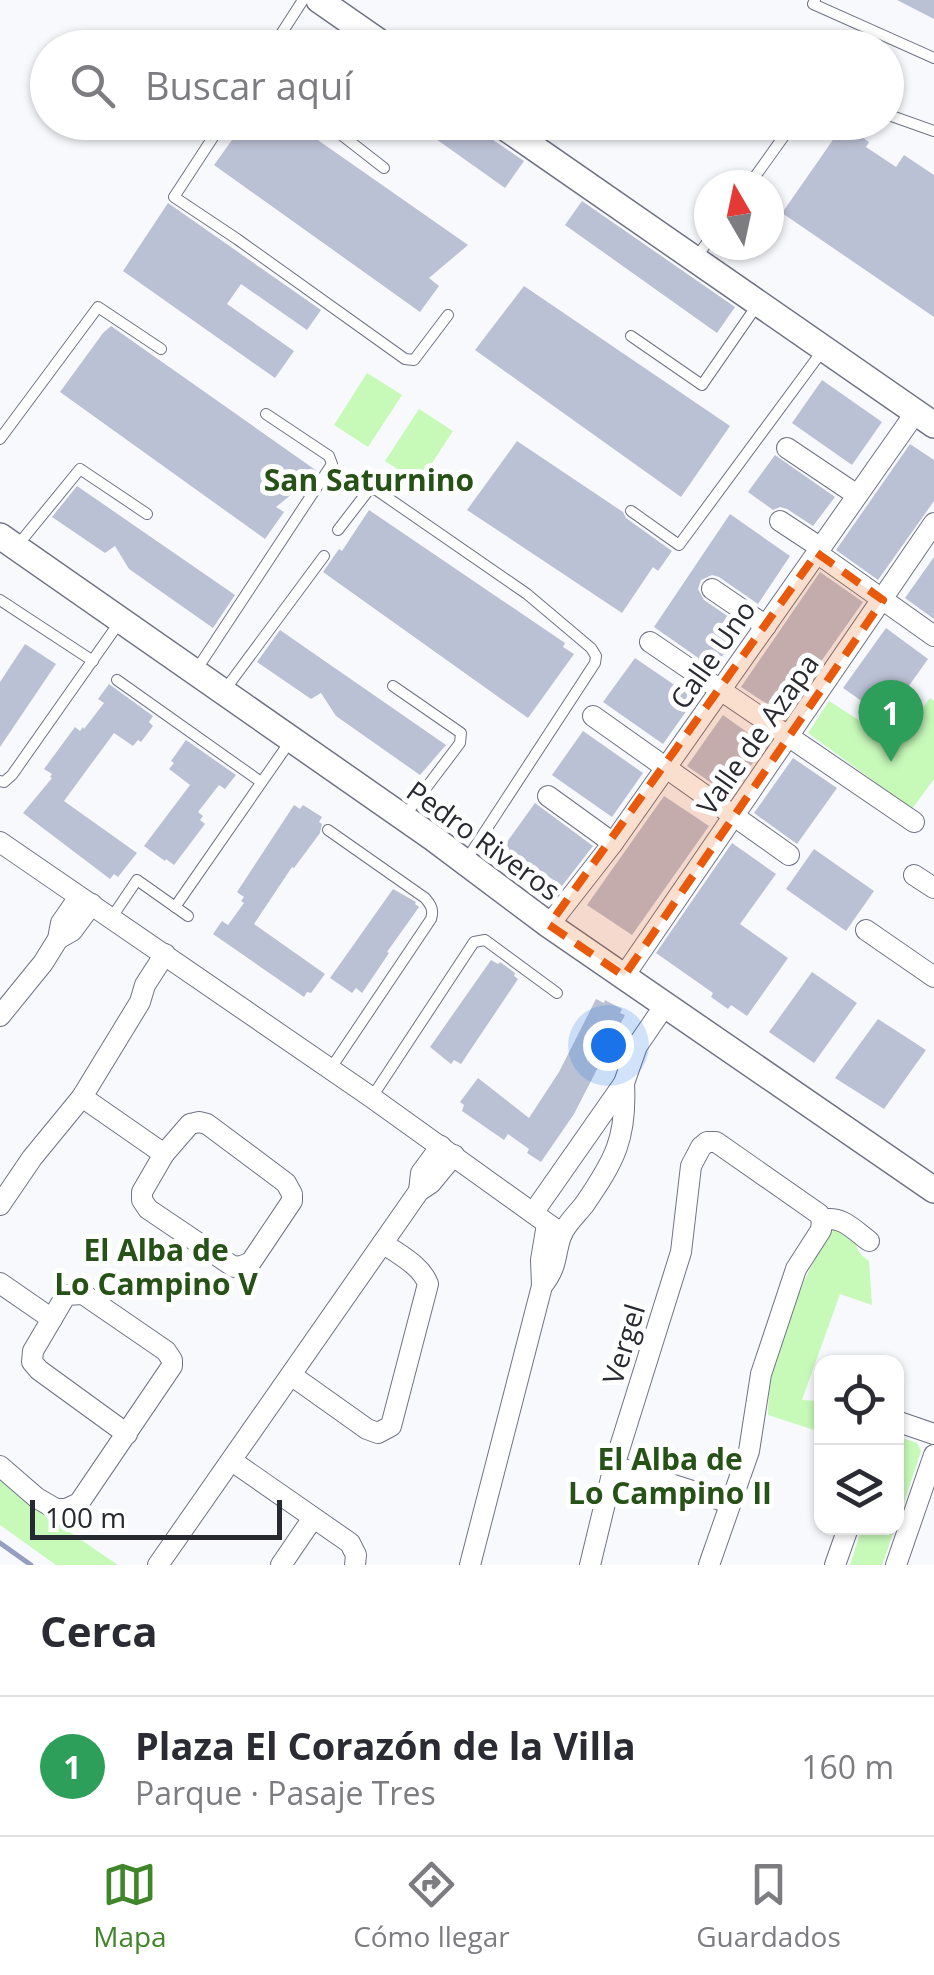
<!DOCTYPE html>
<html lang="es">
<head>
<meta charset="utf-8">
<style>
	:root { --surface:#fff; --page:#f2f2f3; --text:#2b2b33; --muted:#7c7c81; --line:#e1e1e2; --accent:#408529 }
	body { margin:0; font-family:"Open Sans",sans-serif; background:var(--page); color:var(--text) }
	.controls { position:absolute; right:30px; bottom:30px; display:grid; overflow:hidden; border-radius:20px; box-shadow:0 2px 8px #0004 }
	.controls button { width:90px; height:90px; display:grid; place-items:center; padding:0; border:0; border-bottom:2px solid var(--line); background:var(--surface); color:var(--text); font:50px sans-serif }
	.compass { position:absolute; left:694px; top:170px; width:90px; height:90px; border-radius:50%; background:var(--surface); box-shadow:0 2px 8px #0004; rotate:351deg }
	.scale { position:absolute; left:30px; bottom:25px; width:252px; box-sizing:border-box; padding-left:10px; border:5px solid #282a31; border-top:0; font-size:28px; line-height:35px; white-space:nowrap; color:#282a31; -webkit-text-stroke:8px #fff; paint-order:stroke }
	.you { position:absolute; left:608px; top:1045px; width:35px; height:35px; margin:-25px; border:8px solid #fff; border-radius:50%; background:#1a73e8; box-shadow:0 0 0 15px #1a73e833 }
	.badge { display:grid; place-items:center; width:65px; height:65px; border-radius:50%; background:var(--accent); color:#fff; font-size:32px; font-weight:700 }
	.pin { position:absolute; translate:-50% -82px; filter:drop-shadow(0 2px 5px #0008) }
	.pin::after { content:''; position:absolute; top:52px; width:35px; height:30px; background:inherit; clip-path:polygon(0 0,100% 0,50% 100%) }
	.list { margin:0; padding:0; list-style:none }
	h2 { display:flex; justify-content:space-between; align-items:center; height:130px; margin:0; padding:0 40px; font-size:42px }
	h2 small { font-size:32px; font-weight:400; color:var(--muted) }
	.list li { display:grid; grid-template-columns:65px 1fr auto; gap:30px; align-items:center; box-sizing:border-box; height:140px; padding:0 40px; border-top:2px solid var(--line) }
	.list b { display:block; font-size:38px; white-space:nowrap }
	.list p { margin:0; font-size:32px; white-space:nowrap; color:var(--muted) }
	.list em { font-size:32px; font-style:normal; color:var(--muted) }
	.icon { flex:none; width:55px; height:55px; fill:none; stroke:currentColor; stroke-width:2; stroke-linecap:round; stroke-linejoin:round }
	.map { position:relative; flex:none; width:934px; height:1565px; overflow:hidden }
	.search { position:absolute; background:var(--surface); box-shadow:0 2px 8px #0004; left:30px; right:30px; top:30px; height:110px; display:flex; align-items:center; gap:25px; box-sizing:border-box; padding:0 35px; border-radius:55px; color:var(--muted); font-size:38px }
	.sheet { height:270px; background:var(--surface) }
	nav { display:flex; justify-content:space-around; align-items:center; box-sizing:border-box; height:140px; border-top:2px solid var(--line); background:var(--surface); font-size:28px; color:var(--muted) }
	nav a { display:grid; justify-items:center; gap:5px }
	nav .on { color:var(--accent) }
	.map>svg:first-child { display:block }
	.green { fill:#c7f9b9 }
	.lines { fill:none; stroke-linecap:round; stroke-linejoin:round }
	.stream { stroke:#959ec0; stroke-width:5 }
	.building { fill:#bbc1d4 }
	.service-casing { stroke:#6f7385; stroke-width:12 }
	.minor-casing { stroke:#6f7385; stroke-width:22 }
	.tertiary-casing { stroke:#6f7385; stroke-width:28 }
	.service { stroke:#fff; stroke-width:10 }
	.minor { stroke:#fff; stroke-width:20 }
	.tertiary { stroke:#fff; stroke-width:25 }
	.marked { fill:#e8590c; fill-opacity:0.2; stroke:#e8590c; stroke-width:8; stroke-dasharray:20 12; stroke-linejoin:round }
	.labels { text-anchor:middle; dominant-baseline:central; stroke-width:10; stroke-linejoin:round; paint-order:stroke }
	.street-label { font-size:28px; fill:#282a31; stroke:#fff }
	.neighbourhood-label { font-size:30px; font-weight:bold; fill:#265117; stroke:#fff }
</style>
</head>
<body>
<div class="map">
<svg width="934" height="1565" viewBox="0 0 934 1565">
	<rect width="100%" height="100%" fill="#f8f9fd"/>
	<g class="green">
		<polygon points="367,373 402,395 368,447 334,425"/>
		<polygon points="419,409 453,431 419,483 385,461"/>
		<polygon points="930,698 934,701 934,779 912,809 808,733 829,701 896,744"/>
		<path d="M834,1225L855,1238C856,1249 859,1254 869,1261L872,1305L840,1294L802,1400L821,1401V1411L814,1430L768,1415C769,1347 801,1282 834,1225Z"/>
		<polygon points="902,1438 917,1443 921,1451 897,1524 897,1440"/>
		<polygon points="0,1473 26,1502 118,1565 56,1565 0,1525"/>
		<polygon points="862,1528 895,1528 882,1565 850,1565"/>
	</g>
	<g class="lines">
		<polyline class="stream" points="0,1543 31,1565"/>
	</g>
	<g class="building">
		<polygon points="897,0 934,0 934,19"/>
		<polygon points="245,122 292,122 468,245 429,278 439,286 420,312 214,165"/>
		<polygon points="412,122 467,122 524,161 505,188"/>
		<polygon points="844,124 869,142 866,147 896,167 904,155 934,175 934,317 782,213"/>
		<polygon points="582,201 735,307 717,333 565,225"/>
		<polygon points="168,203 321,310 307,330 241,284 227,304 294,351 275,378 123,271"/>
		<polygon points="524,286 730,426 681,497 475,350"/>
		<polygon points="111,326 317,471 313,477 276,507 284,512 265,539 60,392 103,333"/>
		<polygon points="822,380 882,422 852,465 792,423"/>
		<polygon points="517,441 623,512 626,518 672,551 658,571 653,567 622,613 467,510"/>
		<polygon points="910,444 934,460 934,501 878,580 836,550"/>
		<polygon points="775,455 835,497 813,526 787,509 780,507 773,510 748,492"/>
		<polygon points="77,486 235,595 213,628 129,569 115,546 105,553 52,517"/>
		<polygon points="369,510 565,643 563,647 574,654 528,718 323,572 339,549 342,551"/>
		<polygon points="730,514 790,556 758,604 719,577 712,575 701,580 698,589 704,600 742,626 714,669 654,627"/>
		<polygon points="934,557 934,619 905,598"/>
		<polygon points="820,572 863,602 820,663 812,657 775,709 741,687"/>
		<polygon points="886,628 928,659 886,718 843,688"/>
		<polygon points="280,630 303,646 446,745 420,775 336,716 321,693 311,699 257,662"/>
		<polygon points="25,644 56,664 0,747 0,682"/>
		<polygon points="635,658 695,699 663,744 603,702"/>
		<polygon points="109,684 153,716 149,722 153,726 141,742 138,740 133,746 114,733 64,801 137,853 118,877 114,874 110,879 23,813 52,778 50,777 52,774 44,769 75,727 80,731 83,727 84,729 104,703 98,699"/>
		<polygon points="723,715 765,745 730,796 687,766"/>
		<polygon points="583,731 643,773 612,817 552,775"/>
		<polygon points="186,740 236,775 225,789 219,785 198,812 203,816 200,820 205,824 174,865 166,859 165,861 144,846 190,785 169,769 174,763 171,761"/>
		<polygon points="793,758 837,788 797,844 754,813"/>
		<polygon points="664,796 709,826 632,935 587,905"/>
		<polygon points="535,803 593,846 562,886 504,846"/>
		<polygon points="294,805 300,809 303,805 322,817 319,822 322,824 320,833 294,868 292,867 254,924 325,974 311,993 307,992 304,997 213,934 222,921 228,925 244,903 241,901 244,897 237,892"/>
		<polygon points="732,843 776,874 740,924 788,958 747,1016 731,1005 728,1009 711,997 713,993 656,953"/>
		<polygon points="814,849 874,891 846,931 786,889"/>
		<polygon points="393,889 416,902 415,904 419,907 387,952 389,953 362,993 356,988 352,993 330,978"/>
		<polygon points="491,960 498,964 500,962 515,973 514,976 518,979 461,1064 454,1060 451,1064 430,1047"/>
		<polygon points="812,972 857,1003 814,1063 769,1032"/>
		<polygon points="596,999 604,1003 605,1000 622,1009 620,1013 625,1015 574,1114 541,1162 527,1153 529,1149 508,1134 504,1140 462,1111 464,1105 460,1102 478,1078 529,1118 559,1072"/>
		<polygon points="878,1019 926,1050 884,1109 835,1078"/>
	</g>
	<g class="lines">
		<defs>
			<g id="service">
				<polyline points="815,0 813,4 934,58"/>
				<polyline points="272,48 303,0"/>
				<polyline points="886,114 934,131"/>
				<polyline points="223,122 174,197 237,239 405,359 414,360 448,315"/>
				<polyline points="325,122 384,168"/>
				<polyline points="749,185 794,122"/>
				<polyline points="695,259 709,240"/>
				<polyline points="631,336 702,385 758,304"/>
				<polyline points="0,439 98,307 161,349"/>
				<polyline points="631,511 679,545 823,350"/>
				<polyline points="338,530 368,491 375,489 527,594 591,648 596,656 595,663 465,862"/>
				<polyline points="17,546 80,469 147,514"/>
				<polyline points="0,600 93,661"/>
				<polyline points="195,672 332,464 329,456 266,414"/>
				<polyline points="117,680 261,782"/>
				<polyline points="393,686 461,733 460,743 404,817"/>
				<polyline points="224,691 324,556"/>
				<polyline points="0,781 4,782 12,775 121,620"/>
				<path d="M328,830L425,898C431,905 434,910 431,919L331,1068"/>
				<polyline points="175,907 291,740"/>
				<polyline points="112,917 137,880 188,916"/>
				<polyline points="372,1097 474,942 485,940 557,993"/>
			</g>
			<g id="minor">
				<polyline points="787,448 857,495"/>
				<polyline points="780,521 821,548"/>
				<polyline points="817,553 934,636"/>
				<polyline points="712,589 766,626"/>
				<polyline points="650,642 914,822"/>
				<polyline points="593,716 789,855"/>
				<polyline points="548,796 613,843"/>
				<polyline points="0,842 371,1097 562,1234"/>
				<polyline points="914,875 934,888"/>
				<polyline points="549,925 613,843 916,412"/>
				<polyline points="866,930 934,977"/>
				<polyline points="58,939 72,931 92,904"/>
				<polyline points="624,976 934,523"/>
				<polyline points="0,1016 43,963 58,939 61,923 79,897"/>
				<polyline points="82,1097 164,1154"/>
				<polygon points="199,1122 207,1124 286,1183 292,1194 292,1201 251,1262 242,1266 234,1267 148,1209 142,1200 142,1192 164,1154 190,1124"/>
				<polyline points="419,1191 421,1173 441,1146"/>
				<polyline points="0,1205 32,1158 82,1097 140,1002 145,985 165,954"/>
				<polyline points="533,1213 624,1083 637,1046 665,1005"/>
				<path d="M822,1220C842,1215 854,1230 869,1241"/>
				<polyline points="0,1283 52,1319"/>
				<polyline points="542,1286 541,1260 547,1224"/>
				<path d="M291,1375L367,1429L378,1433L391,1426L428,1284C421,1265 399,1255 383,1243"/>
				<polyline points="896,1421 934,1434"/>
				<polyline points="232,1461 350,1543 356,1555 355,1565"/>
				<polyline points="0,1466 37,1498 56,1509 66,1509 79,1503 172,1366 172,1360 166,1351 83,1294 66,1295 33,1351 32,1362 39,1370 127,1434"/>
				<polyline points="614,1466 730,1503"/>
				<polyline points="158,1565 419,1191 431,1183 454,1155"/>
				<polyline points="281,1565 313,1518"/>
				<path d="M470,1565L542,1286C558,1266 554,1257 561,1236C565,1225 577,1214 584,1205C615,1160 627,1138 624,1083"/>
				<polyline points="590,1565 614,1466 681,1252 691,1166 701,1147 707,1142 716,1142 819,1214 822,1220"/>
				<polyline points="709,1565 749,1451 761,1374 796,1269 821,1230 822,1220"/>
				<polyline points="835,1565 848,1528"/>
				<polyline points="896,1565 934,1455"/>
			</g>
			<g id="tertiary">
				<polyline points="319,0 388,48"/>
				<polyline points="497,122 934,425"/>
				<polyline points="0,536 433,838 549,925 934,1190"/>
			</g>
		</defs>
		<use href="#service" class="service-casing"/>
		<use href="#minor" class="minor-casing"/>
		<use href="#tertiary" class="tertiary-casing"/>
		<use href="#service" class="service"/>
		<use href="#minor" class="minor"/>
		<use href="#tertiary" class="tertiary"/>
	</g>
	<path class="marked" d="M817,553L883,600L624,976L549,925Z"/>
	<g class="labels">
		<g class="street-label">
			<text transform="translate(712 654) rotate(-55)">Calle Uno</text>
			<text transform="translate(757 734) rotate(-55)">Valle de Azapa</text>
			<text transform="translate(484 840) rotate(36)">Pedro Riveros</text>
			<text transform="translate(623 1344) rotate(-73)">Vergel</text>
		</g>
		<g class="neighbourhood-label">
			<text x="369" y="479">San Saturnino</text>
			<text x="156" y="1249">El Alba de<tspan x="156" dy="34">Lo Campino V</tspan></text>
			<text x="670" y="1458">El Alba de<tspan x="670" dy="34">Lo Campino II</tspan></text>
		</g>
	</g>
</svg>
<div class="controls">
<button><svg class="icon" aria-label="locate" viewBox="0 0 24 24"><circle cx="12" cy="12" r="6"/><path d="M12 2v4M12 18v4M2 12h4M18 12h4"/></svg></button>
<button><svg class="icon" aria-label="layers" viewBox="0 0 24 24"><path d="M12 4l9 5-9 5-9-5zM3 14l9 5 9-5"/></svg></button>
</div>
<svg class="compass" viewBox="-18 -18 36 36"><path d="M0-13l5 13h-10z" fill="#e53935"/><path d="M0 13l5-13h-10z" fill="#7c7c81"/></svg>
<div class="scale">100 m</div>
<div class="you"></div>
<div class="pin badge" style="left:891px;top:762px;background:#2e9e5b">1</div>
<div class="search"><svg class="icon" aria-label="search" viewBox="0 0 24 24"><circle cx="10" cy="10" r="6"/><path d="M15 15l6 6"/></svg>Buscar aquí</div>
</div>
<section class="sheet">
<h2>Cerca<small></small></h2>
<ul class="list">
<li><span class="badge" style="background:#2e9e5b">1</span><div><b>Plaza El Corazón de la Villa</b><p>Parque · Pasaje Tres</p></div><em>160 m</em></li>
</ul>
</section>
<nav>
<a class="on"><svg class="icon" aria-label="map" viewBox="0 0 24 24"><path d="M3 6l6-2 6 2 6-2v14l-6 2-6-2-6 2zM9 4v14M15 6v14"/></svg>Mapa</a>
<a><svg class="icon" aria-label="directions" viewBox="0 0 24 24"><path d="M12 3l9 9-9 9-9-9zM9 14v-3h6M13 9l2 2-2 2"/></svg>Cómo llegar</a>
<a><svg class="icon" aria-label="saved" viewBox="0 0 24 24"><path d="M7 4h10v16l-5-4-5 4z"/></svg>Guardados</a>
</nav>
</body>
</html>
